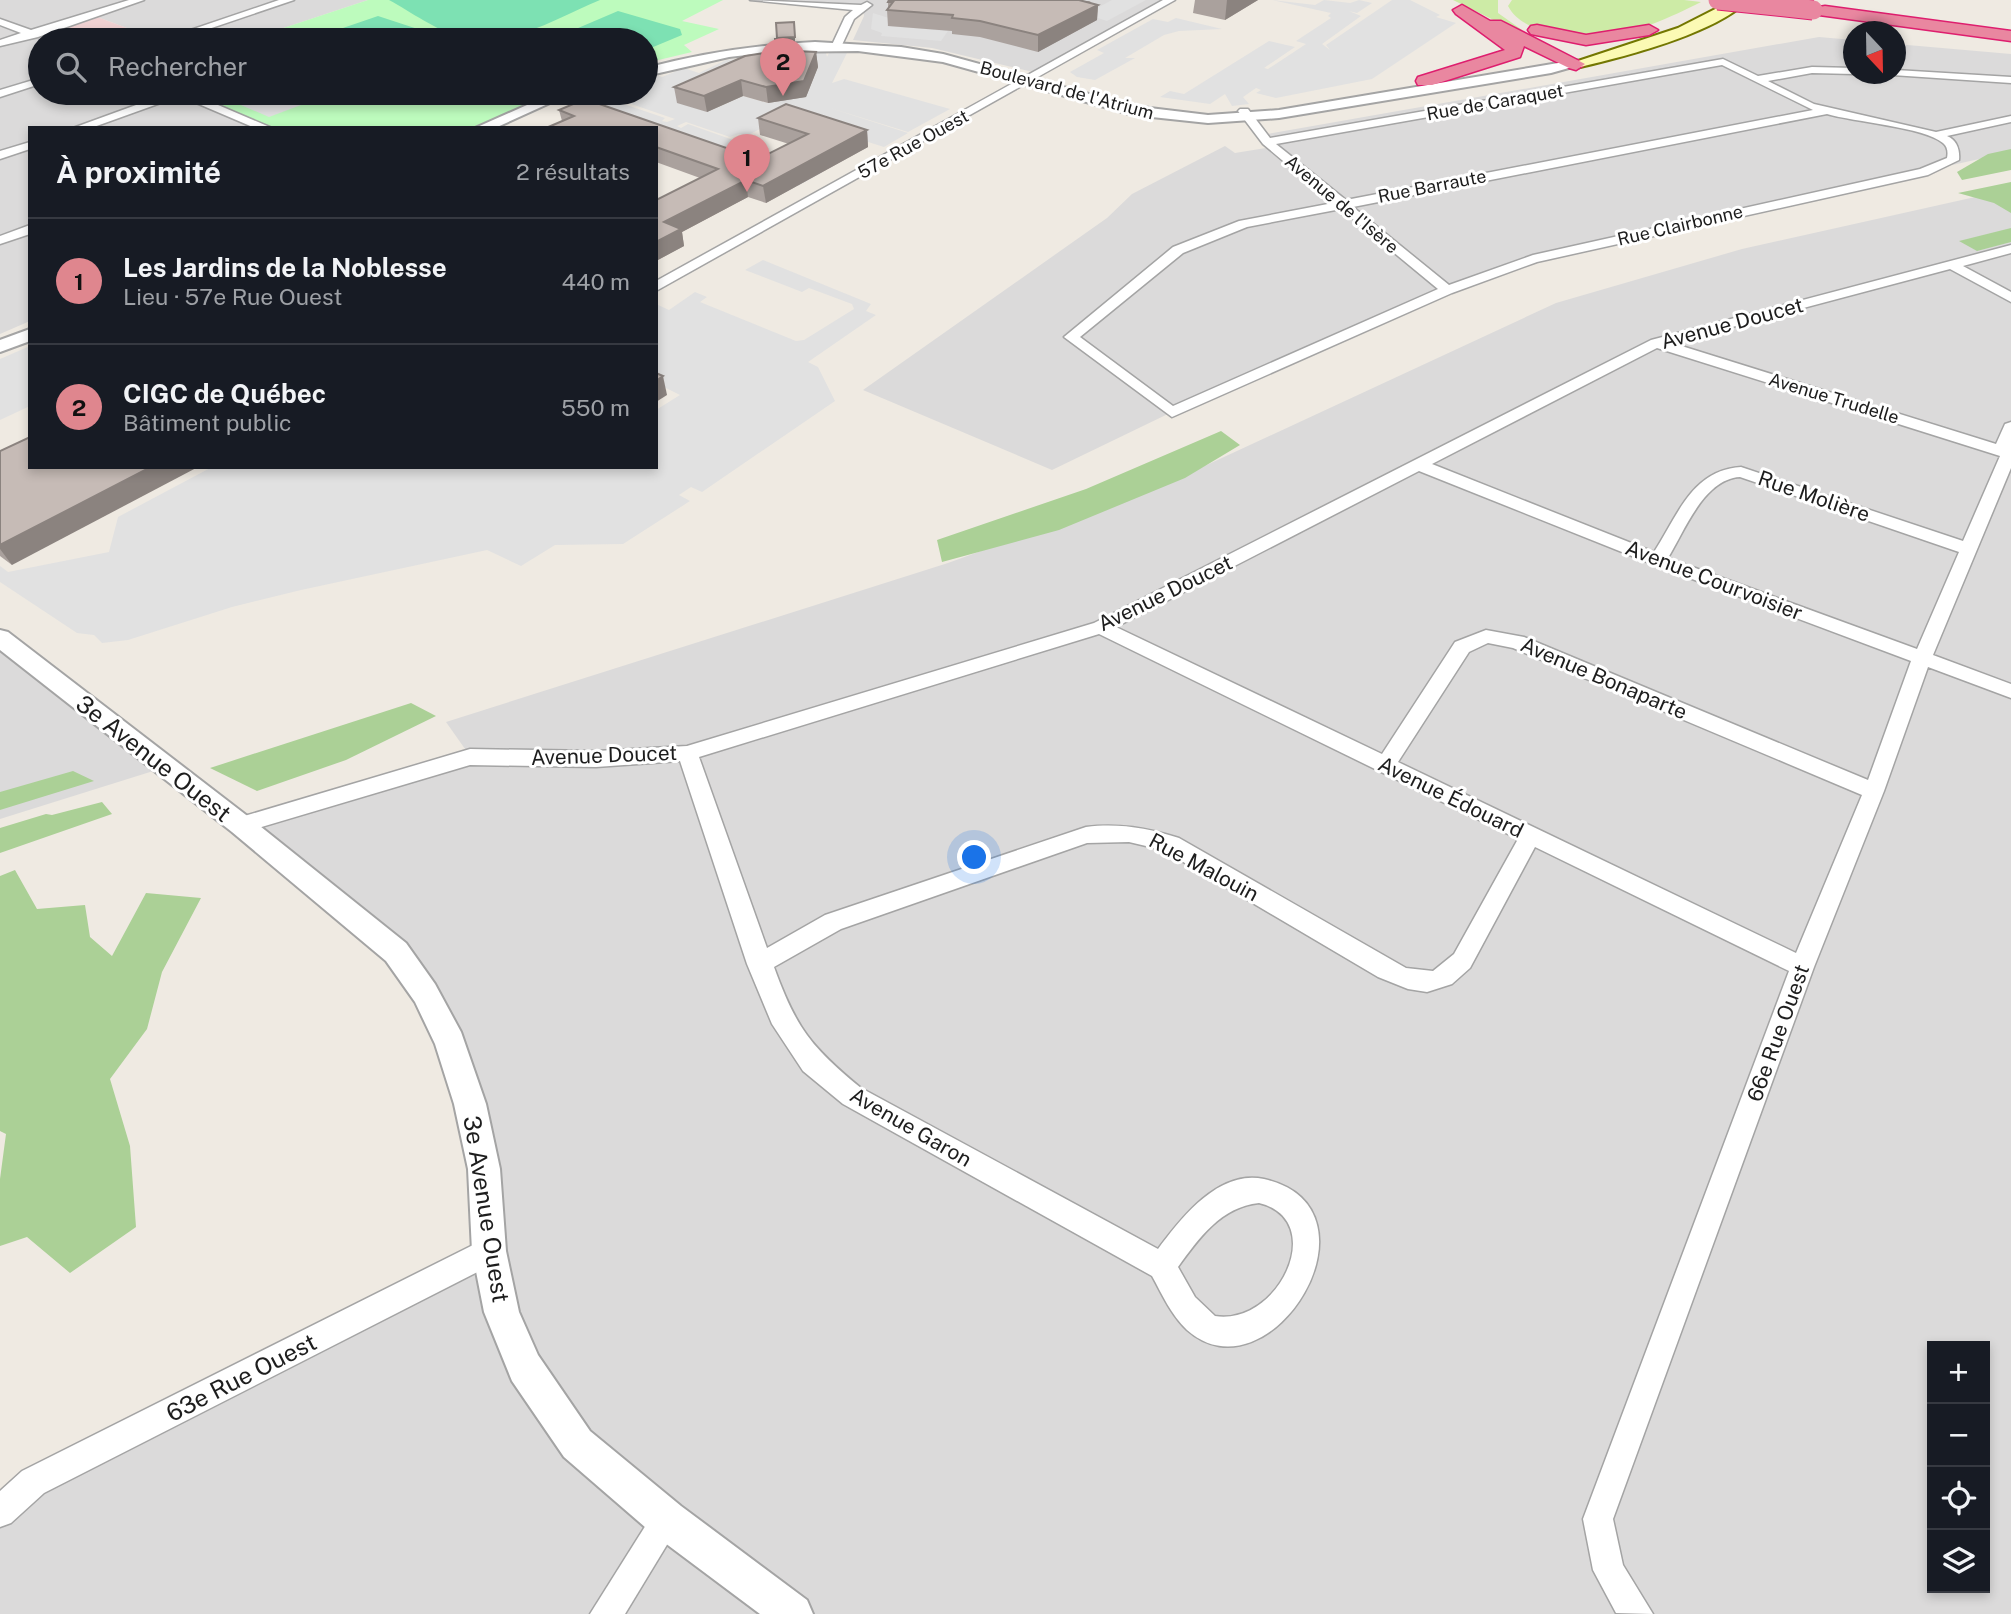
<!DOCTYPE html>
<html lang="fr">
<head>
<meta charset="utf-8">
<style>
	:root { --surface:#171b24; --page:#20242c; --text:#f1f3f6; --muted:#9ea1a6; --line:#363941; --accent:#df868e }
	body { margin:0; font-family:"Public Sans",sans-serif; background:var(--page); color:var(--text) }
	.controls { position:absolute; right:21px; bottom:21px; display:grid; overflow:hidden; border-radius:0px; box-shadow:0 4px 10px #0003 }
	.controls button { width:63px; height:63px; display:grid; place-items:center; padding:0; border:0; border-bottom:2px solid var(--line); background:var(--surface); color:var(--text); font:35px sans-serif }
	.compass { position:absolute; left:1843px; top:21px; width:63px; height:63px; border-radius:50%; background:var(--surface); box-shadow:0 4px 10px #0003; rotate:158deg }
	.you { position:absolute; left:975px; top:858px; width:24px; height:24px; margin:-18px; border:5px solid #fff; border-radius:50%; background:#1a73e8; box-shadow:0 0 0 10px #1a73e833 }
	.badge { display:grid; place-items:center; width:46px; height:46px; border-radius:50%; background:var(--accent); color:#111; font-size:23px; font-weight:700 }
	.pin { position:absolute; translate:-50% -58px; filter:drop-shadow(0 2px 4px #0008) }
	.pin::after { content:''; position:absolute; top:37px; width:24px; height:21px; background:inherit; clip-path:polygon(0 0,100% 0,50% 100%) }
	.list { margin:0; padding:0; list-style:none }
	h2 { display:flex; justify-content:space-between; align-items:center; height:91px; margin:0; padding:0 28px; font-size:30px }
	h2 small { font-size:23px; font-weight:400; color:var(--muted) }
	.list li { display:grid; grid-template-columns:46px 1fr auto; gap:21px; align-items:center; box-sizing:border-box; height:126px; padding:0 28px; border-top:2px solid var(--line) }
	.list b { display:block; font-size:26px; white-space:nowrap }
	.list p { margin:0; font-size:23px; white-space:nowrap; color:var(--muted) }
	.list em { font-size:23px; font-style:normal; color:var(--muted) }
	.icon { flex:none; width:38px; height:38px; fill:none; stroke:currentColor; stroke-width:2; stroke-linecap:round; stroke-linejoin:round }
	.map { position:relative; flex:none; width:2011px; height:1614px; overflow:hidden }
	.search { position:absolute; background:var(--surface); box-shadow:0 4px 10px #0003; left:28px; top:28px; width:630px; height:77px; display:flex; align-items:center; gap:18px; box-sizing:border-box; padding:0 24px; border-radius:38px; color:var(--muted); font-size:26px }
	.panel { position:absolute; background:var(--surface); box-shadow:0 4px 10px #0003; left:28px; top:126px; width:630px; height:343px; border-radius:0px }
	.map>svg:first-child { display:block }
	.residential { fill:#dbdada; fill-rule:evenodd }
	.commercial { fill:#f0d1d2 }
	.grass { fill:#cdeba6 }
	.forest { fill:#abd096 }
	.park { fill:#bdfbbd }
	.pitch { fill:#7de1b3 }
	.parking { fill:#e1e1e1; fill-rule:evenodd }
	.lines { fill:none; stroke-linecap:round; stroke-linejoin:round }
	.minor-casing { stroke:#a4a4a4; stroke-width:3 }
	.tertiary-casing { stroke:#a4a4a4; stroke-width:4 }
	.secondary-casing { stroke:#737701; stroke-width:4 }
	.motorway-casing { stroke:#de1e6e; stroke-width:3 }
	.minor { fill:#fff; fill-rule:evenodd }
	.tertiary { fill:#fff; fill-rule:evenodd }
	.secondary { fill:#fbfab4; fill-rule:evenodd }
	.motorway { fill:#e987a0; fill-rule:evenodd }
	.motorway-bridge-casing { stroke:#de1e6e; stroke-width:21; stroke-linecap:butt }
	.motorway-bridge { stroke:#e987a0; stroke-width:19 }
	.wall { fill:#aaa19d }
	.shaded-wall { fill:#8b837f }
	.building { fill:#c6bbb6; stroke:#8b837f; stroke-width:2 }
	.labels { text-anchor:middle; dominant-baseline:central; stroke-width:6; stroke-linejoin:round; paint-order:stroke }
	.far-street-label { font-size:18px; fill:#1d1d1d; stroke:#fff }
	.street-label { font-size:21px; fill:#1d1d1d; stroke:#fff }
	.near-street-label { font-size:24px; fill:#1d1d1d; stroke:#fff }
</style>
</head>
<body>
<div class="map">
<svg width="2011" height="1614" viewBox="0 0 2011 1614">
	<rect width="100%" height="100%" fill="#efeae2"/>
	<g class="residential">
		<polygon points="0,0 368,0 247,40 159,40 92,15 31,34 45,40 40,40 40,93 181,93 266,128 30,128 30,321 0,334"/>
		<polygon points="755,0 1170,0 1037,73 932,48 853,40 864,16 863,8"/>
		<polygon points="1819,37 1853,40 1854,74 1896,74 1896,44 2011,54 2011,152 1572,249 1447,290 1172,412 1052,470 863,390 1107,218 1132,194 1225,146 1235,153 1272,147 1262,135"/>
		<path d="M2011,189V1614H0V1512L489,1251L484,1169L425,993L241,825L470,756L446,722L948,563L1170,482L1556,303L1742,249ZM1932,1346H1985V1588H1932Z"/>
		<polygon points="0,638 166,767 0,819"/>
	</g>
	<polygon class="commercial" points="92,15 159,40 45,40 29,34"/>
	<g class="grass">
		<polygon points="1453,0 1498,0 1498,13 1522,30 1516,31"/>
		<path d="M1512,0H1684L1701,2C1673,16 1629,37 1598,37C1584,37 1568,33 1554,32C1537,30 1517,23 1508,6Z"/>
	</g>
	<g class="forest">
		<polygon points="2011,149 2011,170 1962,180 1957,172 1988,154"/>
		<polygon points="2011,182 2011,213 1994,203 1958,193"/>
		<polygon points="2011,228 2011,242 1977,251 1959,241"/>
		<polygon points="1221,431 1240,445 1185,478 1059,530 942,562 937,540 1086,489"/>
		<polygon points="411,703 436,716 346,760 257,791 210,768"/>
		<polygon points="73,771 94,781 0,810 0,792"/>
		<polygon points="102,802 112,814 0,853 0,828 46,814 52,815"/>
		<polygon points="15,870 37,909 85,905 90,937 112,956 146,893 201,898 162,972 147,1029 110,1079 130,1146 136,1227 70,1273 27,1237 0,1246 0,1179 6,1134 0,1131 0,876"/>
	</g>
	<g class="park">
		<polygon points="368,0 723,0 682,21 719,29 684,45 692,52 646,63 646,40 247,40"/>
		<polygon points="181,93 565,93 482,128 266,128"/>
	</g>
	<g class="pitch">
		<path d="M389,0H600C559,17 507,50 461,37C437,31 411,12 389,0Z"/>
		<polygon points="618,11 680,29 682,35 646,50 646,40 550,40"/>
		<polygon points="378,16 439,36 428,40 308,40"/>
	</g>
	<g class="parking">
		<polygon points="1112,0 1146,0 1107,21 1086,14"/>
		<polygon points="1272,0 1315,5 1324,0 1350,3 1359,0 1372,3 1357,13 1349,11 1361,16 1322,44 1330,50 1326,45 1392,0 1410,0 1440,15 1436,17 1456,23 1372,79 1276,98 1256,93 1261,90 1256,88 1243,97 1249,104 1232,106 1225,94 1210,104 1160,97 1170,91 1184,94 1269,41 1295,47 1264,68 1268,69 1306,44 1296,41 1331,18 1328,16 1331,13"/>
		<polygon points="873,13 892,19 887,26 948,31 941,41 881,36 882,33 871,29"/>
		<polygon points="1176,18 1222,29 1179,31 1164,35 1125,58 1135,58 1095,80 1077,77 1070,72 1104,53 1097,50 1153,19 1168,22"/>
		<path d="M793,52L826,53L827,57L829,53H847L832,83L844,79L950,109L908,132L830,108L908,133L884,147L786,116L746,136L739,134L730,137L686,122L677,126L681,128L688,124L823,172L798,186L677,143L656,128L589,104L606,98L665,118L662,121L667,122L675,119L608,96L614,93H646V79L655,75L662,77L684,68L699,73L726,60ZM779,67L768,103L743,96L707,112Z"/>
		<polygon points="213,93 270,93 301,105 269,117"/>
		<polygon points="763,260 871,304 866,311 876,315 808,362 818,367 835,401 702,492 691,487 679,495 690,501 623,544 555,545 521,566 487,550 301,590 232,607 128,640 102,643 94,635 77,633 0,582 0,566 8,572 109,552 118,517 212,467 656,467 656,410 680,395 656,383 656,304 669,310 695,292 707,297 700,302 796,341 804,340 854,309 852,304 809,288 802,292 745,270"/>
		<polygon points="30,346 30,406 0,420 0,359"/>
	</g>
	<g class="lines">
		<defs>
			<g id="minor">
				<polygon points="129,0 144,0 38,37 0,46 0,40 21,33 0,25 0,19 31,30"/>
				<polygon points="279,0 294,0 176,40 161,40"/>
				<polygon points="750,0 861,5 867,2 872,5 854,19 841,47 836,50 831,47 845,17 853,10"/>
				<polygon points="1163,0 1175,0 656,291 656,281"/>
				<path d="M1723,59L1758,76L1812,67L1854,68V74H1857H1854L1812,73L1768,81L1814,104L1936,132L2011,116V122L1947,136C1957,140 1960,150 1959,160L1928,175L1537,262L1452,293L1172,417L1064,337L1173,247L1239,221L1333,203L1263,144L1238,111L1240,109H1248L1270,138ZM1722,65L1813,110L1346,200L1276,144ZM1827,114C1854,122 1924,127 1943,143C1948,147 1948,153 1947,158L1920,169L1533,255L1449,285L1353,207ZM1341,209L1438,289L1173,406L1080,337L1183,253L1247,227Z"/>
				<polygon points="1896,70 2011,77 2011,83 1892,75"/>
				<polygon points="40,78 40,84 0,97 0,90"/>
				<polygon points="169,93 190,93 272,128 255,128 180,96 91,128 73,128"/>
				<polygon points="30,142 30,149 0,159 0,151"/>
				<polygon points="30,225 30,234 0,244 0,236"/>
				<path d="M2011,245V253L1963,266L2011,292V302L1950,269L1672,343L1996,444L2005,424L2011,422V468L1933,655L2011,684V698L1928,667L1884,791L1814,967L1613,1519L1623,1565L1653,1614L1616,1613L1593,1570L1583,1519L1789,971L1535,847L1470,968L1452,984L1427,992L1408,989L1378,977L1163,850L1129,842L1087,843L841,929L774,967C796,1028 811,1047 861,1088L1158,1249C1181,1218 1219,1169 1264,1179C1391,1208 1270,1404 1187,1330C1171,1315 1162,1294 1152,1276L843,1104L803,1071L772,1024L747,964L680,761L596,767L470,765L241,833L233,831L230,825L233,819L241,817L470,749L596,751L687,746L1094,623L1651,340ZM1657,348L2000,456L1963,541L1741,467C1692,470 1678,515 1654,552L1432,464ZM1419,471L1652,564L1911,661L1868,780L1524,637L1486,630L1455,642L1382,754L1116,627ZM1740,477L1959,552L1917,649L1668,558C1685,530 1704,479 1740,477ZM1099,634L1518,839L1454,954L1433,971L1406,968L1179,838C1147,828 1119,823 1086,827L825,915L767,948L699,757ZM1488,643L1513,648L1862,795L1796,953L1398,762L1469,652ZM1259,1203C1329,1220 1279,1326 1215,1316L1195,1297L1178,1267C1199,1238 1221,1207 1259,1203Z"/>
				<polygon points="489,1237 499,1241 503,1251 499,1261 44,1493 11,1523 0,1527 0,1491 22,1471"/>
				<polygon points="667,1505 678,1509 682,1520 625,1614 590,1614 656,1509"/>
			</g>
			<g id="tertiary">
				<path d="M815,42L901,47L943,54L1133,106L1208,115L1279,110L1576,60L1583,64L1551,73L1279,118L1208,123L1133,115L943,62L858,51L772,52L729,57L646,76V68C702,53 757,45 815,42Z"/>
				<polygon points="554,93 572,93 495,128 475,128"/>
				<polygon points="30,329 30,341 0,352 0,340"/>
				<polygon points="0,630 8,632 250,818 406,943 435,984 461,1032 486,1104 500,1169 506,1251 519,1312 538,1355 590,1431 681,1506 807,1600 813,1614 760,1614 653,1534 564,1457 512,1381 484,1312 472,1251 468,1169 454,1104 435,1044 415,1002 386,961 232,832 0,650"/>
			</g>
			<path id="secondary" d="M1733,0H1748C1715,34 1623,57 1576,68L1569,64L1678,28Z"/>
			<g id="motorway">
				<polygon points="1462,5 1490,21 1501,21 1585,64 1576,70 1569,68 1524,46 1520,57 1432,85 1418,85 1416,81 1418,77 1505,50 1456,14 1453,10"/>
				<polygon points="1825,6 2011,31 2011,41 1819,15 1816,11 1819,7"/>
				<polygon points="1537,25 1586,35 1649,25 1658,30 1649,35 1586,45 1531,34 1528,30 1531,26"/>
			</g>
		</defs>
		<use href="#minor" class="minor-casing"/>
		<use href="#tertiary" class="tertiary-casing"/>
		<use href="#secondary" class="secondary-casing"/>
		<use href="#motorway" class="motorway-casing"/>
		<use href="#minor" class="minor"/>
		<use href="#tertiary" class="tertiary"/>
		<use href="#secondary" class="secondary"/>
		<use href="#motorway" class="motorway"/>
		<defs>
			<polyline id="motorway-bridge" points="1718,0 1813,10"/>
		</defs>
		<use href="#motorway-bridge" class="motorway-bridge-casing"/>
		<use href="#motorway-bridge" class="motorway-bridge"/>
	</g>
	<g class="wall">
		<polygon points="1195,0 1258,0 1225,20 1193,13"/>
		<polygon points="1091,1 1089,2 1098,5 1097,20 1038,52 980,37 952,34 952,31 888,26 887,10 888,8 888,2"/>
		<polygon points="775,39 795,41 794,41 795,51 816,52 818,67 806,97 768,103 743,96 707,112 677,103 674,87 776,51"/>
		<polygon points="585,99 758,159 789,144 760,135 758,118 786,104 867,130 868,147 766,203 748,197 682,232 684,246 656,261 656,200 700,178 656,162 656,128 546,128 562,121 559,110"/>
		<polygon points="0,451 12,565 0,556"/>
	</g>
	<g class="shaded-wall">
		<polygon points="1227,0 1258,0 1225,20"/>
		<polygon points="1098,5 1097,20 1038,52 1038,35"/>
		<polygon points="816,52 818,67 806,97 768,103 766,87"/>
		<polygon points="741,80 743,96 707,112 704,96"/>
		<polygon points="867,130 868,147 766,203 763,186"/>
		<polygon points="746,180 748,197 682,232 684,246 656,261 656,242 664,222"/>
		<polygon points="663,376 667,395 656,402 656,381"/>
		<polygon points="151,467 198,467 12,565 0,549 0,545"/>
	</g>
	<g class="building">
		<polygon points="889,0 1079,0 1098,5 1038,35 980,21 952,18 953,15 887,10 893,2 888,2"/>
		<polygon points="794,22 795,37 777,38 776,23"/>
		<polygon points="775,39 794,39 794,51 816,52 804,81 766,87 741,80 704,96 674,87 745,56 776,51"/>
		<polygon points="585,99 758,159 808,134 758,118 786,104 867,130 763,186 746,180 664,222 681,229 656,242 656,200 718,169 656,147 656,128 546,128 574,116 559,110"/>
		<polygon points="656,373 663,376 656,381"/>
		<polygon points="30,437 30,467 151,467 0,545 0,451"/>
	</g>
	<g class="labels">
		<g class="far-street-label">
			<text transform="translate(1067 90) rotate(15)">Boulevard de l'Atrium</text>
			<text transform="translate(1495 102) rotate(-10)">Rue de Caraquet</text>
			<text transform="translate(913 144) rotate(-29)">57e Rue Ouest</text>
			<text transform="translate(1432 186) rotate(-11)">Rue Barraute</text>
			<text transform="translate(1342 204) rotate(40)">Avenue de l'Isère</text>
			<text transform="translate(1680 225) rotate(-13)">Rue Clairbonne</text>
			<text transform="translate(1834 398) rotate(17)">Avenue Trudelle</text>
		</g>
		<g class="street-label">
			<text transform="translate(1732 323) rotate(-15)">Avenue Doucet</text>
			<text transform="translate(1814 496) rotate(19)">Rue Molière</text>
			<text transform="translate(1714 580) rotate(21)">Avenue Courvoisier</text>
			<text transform="translate(1165 593) rotate(-26)">Avenue Doucet</text>
			<text transform="translate(1604 678) rotate(23)">Avenue Bonaparte</text>
			<text transform="translate(604 755) rotate(-2)">Avenue Doucet</text>
			<text transform="translate(1451 797) rotate(26)">Avenue Édouard</text>
			<text transform="translate(1204 867) rotate(28)">Rue Malouin</text>
			<text transform="translate(1778 1033) rotate(-70)">66e Rue Ouest</text>
			<text transform="translate(911 1127) rotate(30)">Avenue Garon</text>
		</g>
		<g class="near-street-label">
			<text transform="translate(154 758) rotate(38)">3e Avenue Ouest</text>
			<text transform="translate(487 1209) rotate(81)">3e Avenue Ouest</text>
			<text transform="translate(241 1377) rotate(-27)">63e Rue Ouest</text>
		</g>
	</g>
</svg>
<div class="controls">
<button>+</button>
<button>−</button>
<button><svg class="icon" aria-label="locate" viewBox="0 0 24 24"><circle cx="12" cy="12" r="6"/><path d="M12 2v4M12 18v4M2 12h4M18 12h4"/></svg></button>
<button><svg class="icon" aria-label="layers" viewBox="0 0 24 24"><path d="M12 4l9 5-9 5-9-5zM3 14l9 5 9-5"/></svg></button>
</div>
<svg class="compass" viewBox="-18 -18 36 36"><path d="M0-13l5 13h-10z" fill="#e53935"/><path d="M0 13l5-13h-10z" fill="#9ea1a6"/></svg>
<div class="you"></div>
<div class="pin badge" style="left:747px;top:192px">1</div>
<div class="pin badge" style="left:783px;top:96px">2</div>
<div class="search"><svg class="icon" aria-label="search" viewBox="0 0 24 24"><circle cx="10" cy="10" r="6"/><path d="M15 15l6 6"/></svg>Rechercher</div>
<section class="panel">
<h2>À proximité<small>2 résultats</small></h2>
<ul class="list">
<li><span class="badge">1</span><div><b>Les Jardins de la Noblesse</b><p>Lieu · 57e Rue Ouest</p></div><em>440 m</em></li>
<li><span class="badge">2</span><div><b>CIGC de Québec</b><p>Bâtiment public</p></div><em>550 m</em></li>
</ul>
</section>
</div>
</body>
</html>
